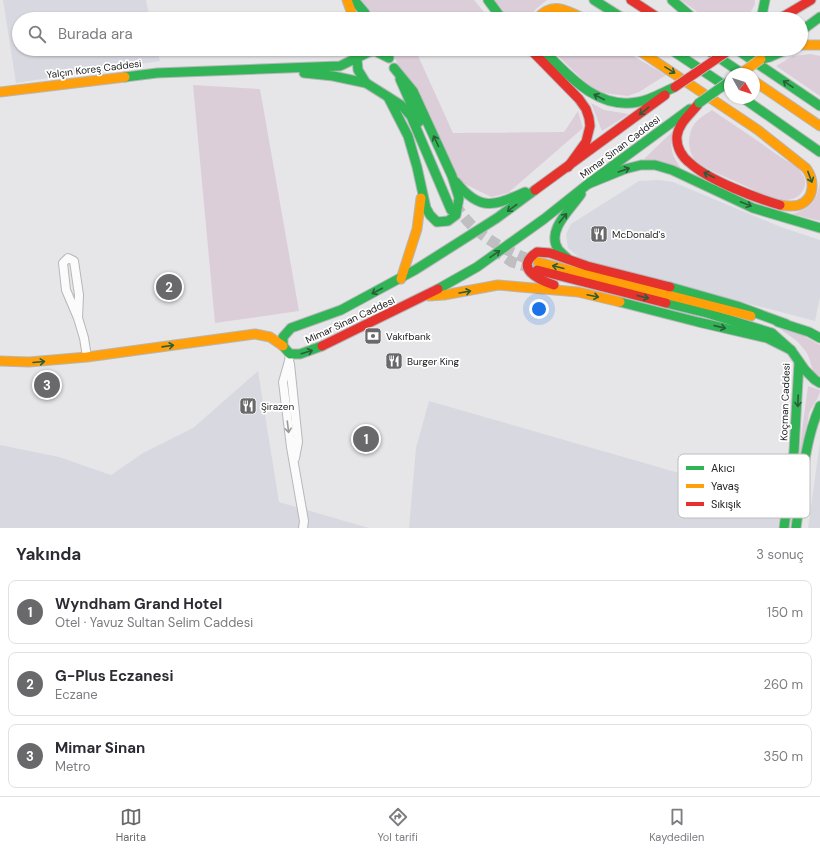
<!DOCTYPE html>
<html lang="tr">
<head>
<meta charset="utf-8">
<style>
	:root { --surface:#fff; --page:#f7f7f7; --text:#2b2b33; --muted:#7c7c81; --line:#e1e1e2; --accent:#69696b }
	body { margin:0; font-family:"DM Sans",sans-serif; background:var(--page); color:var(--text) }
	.compass { position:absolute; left:724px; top:68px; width:36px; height:36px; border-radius:50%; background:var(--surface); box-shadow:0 1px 3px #0004; rotate:129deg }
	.you { position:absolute; left:539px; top:309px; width:14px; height:14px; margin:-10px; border:3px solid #fff; border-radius:50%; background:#1a73e8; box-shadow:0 0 0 6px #1a73e833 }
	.badge { display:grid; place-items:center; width:26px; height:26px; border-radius:50%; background:var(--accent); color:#fff; font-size:13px; font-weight:700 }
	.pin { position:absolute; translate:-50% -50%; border:2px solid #fff; box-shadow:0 1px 4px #0006 }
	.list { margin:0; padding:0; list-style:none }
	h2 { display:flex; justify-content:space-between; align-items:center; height:52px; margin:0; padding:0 16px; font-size:17px }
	h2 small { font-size:13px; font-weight:400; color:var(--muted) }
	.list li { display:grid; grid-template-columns:26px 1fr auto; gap:12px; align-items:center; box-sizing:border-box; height:64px; margin:0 8px 8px; padding:0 8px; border:1px solid var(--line); border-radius:8px }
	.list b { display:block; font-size:15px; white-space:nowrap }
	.list p { margin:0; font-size:13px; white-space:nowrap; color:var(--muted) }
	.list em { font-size:13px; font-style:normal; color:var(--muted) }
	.icon { flex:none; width:22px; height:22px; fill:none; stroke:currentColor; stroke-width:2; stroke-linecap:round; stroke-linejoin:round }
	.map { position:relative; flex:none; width:820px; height:528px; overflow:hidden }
	.search { position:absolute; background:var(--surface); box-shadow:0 1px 3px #0004; left:12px; right:12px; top:12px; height:44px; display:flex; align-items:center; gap:10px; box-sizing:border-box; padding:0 14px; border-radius:22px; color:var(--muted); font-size:15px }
	.sheet { height:268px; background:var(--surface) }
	nav { display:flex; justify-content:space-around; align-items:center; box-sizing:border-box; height:56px; border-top:1px solid var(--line); background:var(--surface); font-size:11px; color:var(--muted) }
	nav a { display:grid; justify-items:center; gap:2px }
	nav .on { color:var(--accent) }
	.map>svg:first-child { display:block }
	.built { fill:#d8d9e0 }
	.green { fill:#dcced9 }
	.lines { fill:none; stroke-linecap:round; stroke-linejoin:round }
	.secondary-tunnel { stroke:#bfbfc2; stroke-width:11; stroke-dasharray:11 5.5; stroke-linecap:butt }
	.street-casing { stroke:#b7b7b9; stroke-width:10 }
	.fast-casing { stroke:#b7b7b9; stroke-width:11 }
	.slow-casing { stroke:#b7b7b9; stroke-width:11 }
	.jam-casing { stroke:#b7b7b9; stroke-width:11 }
	.street { stroke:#fbfbfc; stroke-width:8 }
	.fast { stroke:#30b455; stroke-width:9 }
	.slow { stroke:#ff9f0a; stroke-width:9 }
	.jam { stroke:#e5322d; stroke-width:9 }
	.fast-bridge-casing { stroke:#c2c2c4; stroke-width:11; stroke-linecap:butt }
	.slow-bridge-casing { stroke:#c2c2c4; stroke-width:11; stroke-linecap:butt }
	.jam-bridge-casing { stroke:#c2c2c4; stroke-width:11; stroke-linecap:butt }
	.fast-bridge { stroke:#30b455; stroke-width:9 }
	.slow-bridge { stroke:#ff9f0a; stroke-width:9 }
	.jam-bridge { stroke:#e5322d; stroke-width:9 }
	.oneway { stroke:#295e39 }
	.oneway2 { stroke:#9b9b9c }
	.labels { text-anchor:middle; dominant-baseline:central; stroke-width:3.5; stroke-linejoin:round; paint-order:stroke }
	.street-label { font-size:10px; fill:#252527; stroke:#fff }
	.poi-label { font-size:10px; fill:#252527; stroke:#fff; text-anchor:start }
	.key { fill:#fff; stroke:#bebebe; stroke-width:1 }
	.key-label { font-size:11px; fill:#252527 }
</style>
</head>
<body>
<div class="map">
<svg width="820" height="528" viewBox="0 0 820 528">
	<rect width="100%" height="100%" fill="#e6e6e9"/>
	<g class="built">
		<polygon points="3,0 146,0 150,19 19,19 19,49 157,49 160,61 16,83"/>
		<polygon points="659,180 673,182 781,227 820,240 820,297 815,321 582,260 568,248 566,234 571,224 639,181"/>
		<polygon points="258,371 279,502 369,528 0,528 0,445 59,457 111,475 143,453 193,428"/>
		<polygon points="429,401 783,503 778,528 409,528 416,448"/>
		<polygon points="820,442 820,528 808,528"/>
	</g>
	<g class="green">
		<polygon points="361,0 474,0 490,19 374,19 370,11"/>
		<polygon points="492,0 547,0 536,9 528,19 507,19"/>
		<polygon points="681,0 755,0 755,4 747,19 707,19"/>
		<polygon points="390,49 415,49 453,133 564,132 578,111 583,128 508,193 491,197 459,181"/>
		<polygon points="551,49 621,49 666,75 639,92 628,96 603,93 590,87"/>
		<polygon points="811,54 820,56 820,96 776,66 793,56"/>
		<polygon points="193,85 260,89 299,311 215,323"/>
		<polygon points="591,103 604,110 629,114 602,131"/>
		<path d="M712,110C734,125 757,140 779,156C787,161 799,167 803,175C810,187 799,200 787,200C772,201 755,190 741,184C731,179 702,168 695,160C687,150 687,134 695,123C699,118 706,114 712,110Z"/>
		<path d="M672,132C670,150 672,155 682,170L644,159Z"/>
		<path d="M820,182V221L792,214C811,208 816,203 820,182Z"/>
		<path d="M780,328L802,335L820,345V377C812,372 812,366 809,358C808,354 805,350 802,347C796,338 785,334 780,328Z"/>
		<path d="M808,386L820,390C820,397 812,406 809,413L791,528H789Z"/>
	</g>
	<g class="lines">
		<g class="secondary-tunnel">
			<path d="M455,204C472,234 506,252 537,262"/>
			<polyline points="493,249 512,262 535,269"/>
		</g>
		<defs>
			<g id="street">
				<polyline points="78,318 66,290 63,263 68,258 74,261 79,295 78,318 84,338 87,357"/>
				<polyline points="290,354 289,361 283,382 291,447 304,521 303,528"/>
				<polyline points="290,364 298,442 295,458"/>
			</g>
			<g id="fast">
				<polyline points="354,0 365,13 367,19"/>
				<polyline points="488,0 502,19"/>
				<polyline points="594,0 624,19"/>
				<polyline points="672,0 694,19"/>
				<polyline points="759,19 762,15 765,0"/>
				<polyline points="801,31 820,17"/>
				<polyline points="356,49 358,70 366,83"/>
				<path d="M542,49C568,75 597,110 638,102C651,100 663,92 675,87"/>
				<polyline points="670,49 730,89"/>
				<polyline points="706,49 743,74"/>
				<polyline points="736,49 820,106"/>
				<polyline points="761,59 770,57 788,49"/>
				<polyline points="304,73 333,76 366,83 401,105 411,116 451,210"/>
				<polyline points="125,77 157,73 340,66 369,52 375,51 389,58"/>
				<polyline points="400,79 419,122"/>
				<polyline points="388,97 408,136 417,167 426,208 430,215 437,222 448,221 456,215 459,198 452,176 413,91 394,68"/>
				<polyline points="743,98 820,152"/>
				<path d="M456,182C480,212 494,206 525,192"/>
				<polyline points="588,184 625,169 641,165 655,165 672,170 753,208 820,228"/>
				<path d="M567,258C564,255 560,252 558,249C546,230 571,209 581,194"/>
				<polyline points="670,287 737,306 786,324"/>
				<polyline points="438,289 477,267 544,219 588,184 690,109"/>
				<polyline points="620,302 698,322 767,338 791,350"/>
				<polyline points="666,303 707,313 772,333 791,350 805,370 815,380 820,383"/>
				<polyline points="778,322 809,332 820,338"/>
				<polyline points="322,346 300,354 290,354 283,346 283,337 291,328 341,310 415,270 497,218 535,190"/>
				<polyline points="784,528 794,451 799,362"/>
				<path d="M796,528C802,487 803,444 820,406"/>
			</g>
			<g id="slow">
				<polyline points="347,0 354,19"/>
				<path d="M537,19C552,1 567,10 584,19"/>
				<polyline points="801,45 820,45"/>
				<path d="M637,49L758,130L806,168C815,180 815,199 799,205C792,207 786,206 780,205"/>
				<polyline points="754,81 820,126"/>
				<polyline points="0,92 125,77"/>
				<polyline points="538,262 751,316"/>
				<polyline points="401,279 417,229 421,198"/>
				<polyline points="429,296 444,295 498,285 578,292 620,302"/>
				<polyline points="0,361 29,362 87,357 255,334 270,337 283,346"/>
			</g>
			<g id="jam">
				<polyline points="631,0 660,19"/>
				<polyline points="779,19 811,0"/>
				<polyline points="530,49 579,99 586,109 589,118 590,126 586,142 568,167"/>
				<path d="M699,103C691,114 679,122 677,136C676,147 682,157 690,163C708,180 756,198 780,205"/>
				<polyline points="535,190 665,95"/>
				<polyline points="537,270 666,303"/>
				<path d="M554,285C539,280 513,268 537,252L550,253L587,266L670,287"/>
				<polyline points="322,346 438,289"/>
			</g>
		</defs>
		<use href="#street" class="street-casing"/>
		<use href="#fast" class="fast-casing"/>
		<use href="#slow" class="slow-casing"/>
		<use href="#jam" class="jam-casing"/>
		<use href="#street" class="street"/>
		<use href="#fast" class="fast"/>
		<use href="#slow" class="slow"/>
		<use href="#jam" class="jam"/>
		<defs>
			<polyline id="fast-bridge" points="699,103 730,81"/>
			<polyline id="slow-bridge" points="740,74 761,59"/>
			<polyline id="jam-bridge" points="675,87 731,49"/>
		</defs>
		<use href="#fast-bridge" class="fast-bridge-casing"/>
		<use href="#slow-bridge" class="slow-bridge-casing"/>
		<use href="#jam-bridge" class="jam-bridge-casing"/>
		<use href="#fast-bridge" class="fast-bridge"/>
		<use href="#slow-bridge" class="slow-bridge"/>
		<use href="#jam-bridge" class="jam-bridge"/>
	</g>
	<defs><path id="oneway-shaft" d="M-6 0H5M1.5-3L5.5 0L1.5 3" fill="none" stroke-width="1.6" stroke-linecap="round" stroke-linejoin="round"/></defs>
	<g class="oneway">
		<use href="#oneway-shaft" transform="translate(670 70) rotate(32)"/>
		<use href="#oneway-shaft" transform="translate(788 84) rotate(-146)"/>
		<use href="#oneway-shaft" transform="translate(599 97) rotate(-153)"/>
		<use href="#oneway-shaft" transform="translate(644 111) rotate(142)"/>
		<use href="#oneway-shaft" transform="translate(436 141) rotate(-115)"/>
		<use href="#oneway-shaft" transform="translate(624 170) rotate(-19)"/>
		<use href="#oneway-shaft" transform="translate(709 175) rotate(-154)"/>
		<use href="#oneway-shaft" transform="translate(810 177) rotate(69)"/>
		<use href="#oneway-shaft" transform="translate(746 204) rotate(22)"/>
		<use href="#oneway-shaft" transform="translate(512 208) rotate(144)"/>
		<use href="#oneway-shaft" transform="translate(563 218) rotate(-51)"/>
		<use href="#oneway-shaft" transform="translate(495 254) rotate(-35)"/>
		<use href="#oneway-shaft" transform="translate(558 267) rotate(-166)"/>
		<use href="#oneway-shaft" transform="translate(377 291) rotate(152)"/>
		<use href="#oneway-shaft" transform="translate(465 292) rotate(-10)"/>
		<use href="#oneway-shaft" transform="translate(593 296) rotate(12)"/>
		<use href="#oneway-shaft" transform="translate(643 297) rotate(14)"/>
		<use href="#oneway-shaft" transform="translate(720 327) rotate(13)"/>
		<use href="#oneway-shaft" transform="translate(168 346) rotate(-8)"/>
		<use href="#oneway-shaft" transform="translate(307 352) rotate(-17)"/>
		<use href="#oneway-shaft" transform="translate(39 362) rotate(-5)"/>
		<use href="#oneway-shaft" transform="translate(798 401) rotate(92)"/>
	</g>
	<use class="oneway2" href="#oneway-shaft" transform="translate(288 427) rotate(83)"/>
	<defs>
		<symbol id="restaurant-square" viewBox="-11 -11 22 22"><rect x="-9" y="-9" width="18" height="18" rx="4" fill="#69696b" stroke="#fff"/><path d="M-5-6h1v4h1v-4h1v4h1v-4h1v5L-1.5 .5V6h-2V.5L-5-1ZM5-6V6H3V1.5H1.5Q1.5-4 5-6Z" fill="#fff"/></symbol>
		<symbol id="bank-square" viewBox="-11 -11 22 22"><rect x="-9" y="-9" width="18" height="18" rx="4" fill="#69696b" stroke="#fff"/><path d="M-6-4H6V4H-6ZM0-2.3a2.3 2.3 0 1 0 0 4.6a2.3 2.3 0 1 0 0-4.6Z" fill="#fff"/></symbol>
	</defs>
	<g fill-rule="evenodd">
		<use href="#restaurant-square" x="589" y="224" width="20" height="20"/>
		<use href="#bank-square" x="363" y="326" width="20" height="20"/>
		<use href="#restaurant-square" x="384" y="351" width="20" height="20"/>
		<use href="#restaurant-square" x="238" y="396" width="20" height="20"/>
	</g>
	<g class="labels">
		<g class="street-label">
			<text transform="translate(94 69) rotate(-7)">Yalçın Koreş Caddesi</text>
			<text transform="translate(620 147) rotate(-37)">Mimar Sinan Caddesi</text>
			<text transform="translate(350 320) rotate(-25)">Mimar Sinan Caddesi</text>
			<text transform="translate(785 402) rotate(-88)">Koçman Caddesi</text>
		</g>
		<g class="poi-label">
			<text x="612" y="234">McDonald's</text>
			<text x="386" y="336">Vakıfbank</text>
			<text x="407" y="361">Burger King</text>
			<text x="261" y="406">Şirazen</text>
		</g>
	</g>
	<rect x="678" y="454" width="132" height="64" rx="6" class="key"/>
	<rect x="686" y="466" width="18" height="4" fill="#30b455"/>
	<rect x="686" y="484" width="18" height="4" fill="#ff9f0a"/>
	<rect x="686" y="502" width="18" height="4" fill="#e5322d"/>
	<g class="key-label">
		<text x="711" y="472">Akıcı</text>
		<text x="711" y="490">Yavaş</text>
		<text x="711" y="508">Sıkışık</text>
	</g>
</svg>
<svg class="compass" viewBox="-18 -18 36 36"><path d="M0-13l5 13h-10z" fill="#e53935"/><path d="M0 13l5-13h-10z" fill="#7c7c81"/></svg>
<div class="you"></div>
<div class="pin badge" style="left:366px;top:439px">1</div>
<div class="pin badge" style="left:169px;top:287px">2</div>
<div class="pin badge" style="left:47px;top:385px">3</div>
<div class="search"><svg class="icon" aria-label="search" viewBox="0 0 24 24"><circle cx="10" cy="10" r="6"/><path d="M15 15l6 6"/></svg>Burada ara</div>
</div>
<section class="sheet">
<h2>Yakında<small>3 sonuç</small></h2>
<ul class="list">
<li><span class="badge">1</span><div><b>Wyndham Grand Hotel</b><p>Otel · Yavuz Sultan Selim Caddesi</p></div><em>150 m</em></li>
<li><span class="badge">2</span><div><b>G-Plus Eczanesi</b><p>Eczane</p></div><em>260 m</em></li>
<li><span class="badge">3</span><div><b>Mimar Sinan</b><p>Metro</p></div><em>350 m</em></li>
</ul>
</section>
<nav>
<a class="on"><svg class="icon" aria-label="map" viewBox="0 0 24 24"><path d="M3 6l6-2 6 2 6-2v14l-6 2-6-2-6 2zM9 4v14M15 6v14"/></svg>Harita</a>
<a><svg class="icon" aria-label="directions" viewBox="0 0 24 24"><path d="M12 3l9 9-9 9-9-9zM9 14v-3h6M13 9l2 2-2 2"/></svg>Yol tarifi</a>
<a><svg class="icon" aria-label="saved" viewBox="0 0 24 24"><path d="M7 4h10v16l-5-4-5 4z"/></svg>Kaydedilen</a>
</nav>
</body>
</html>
